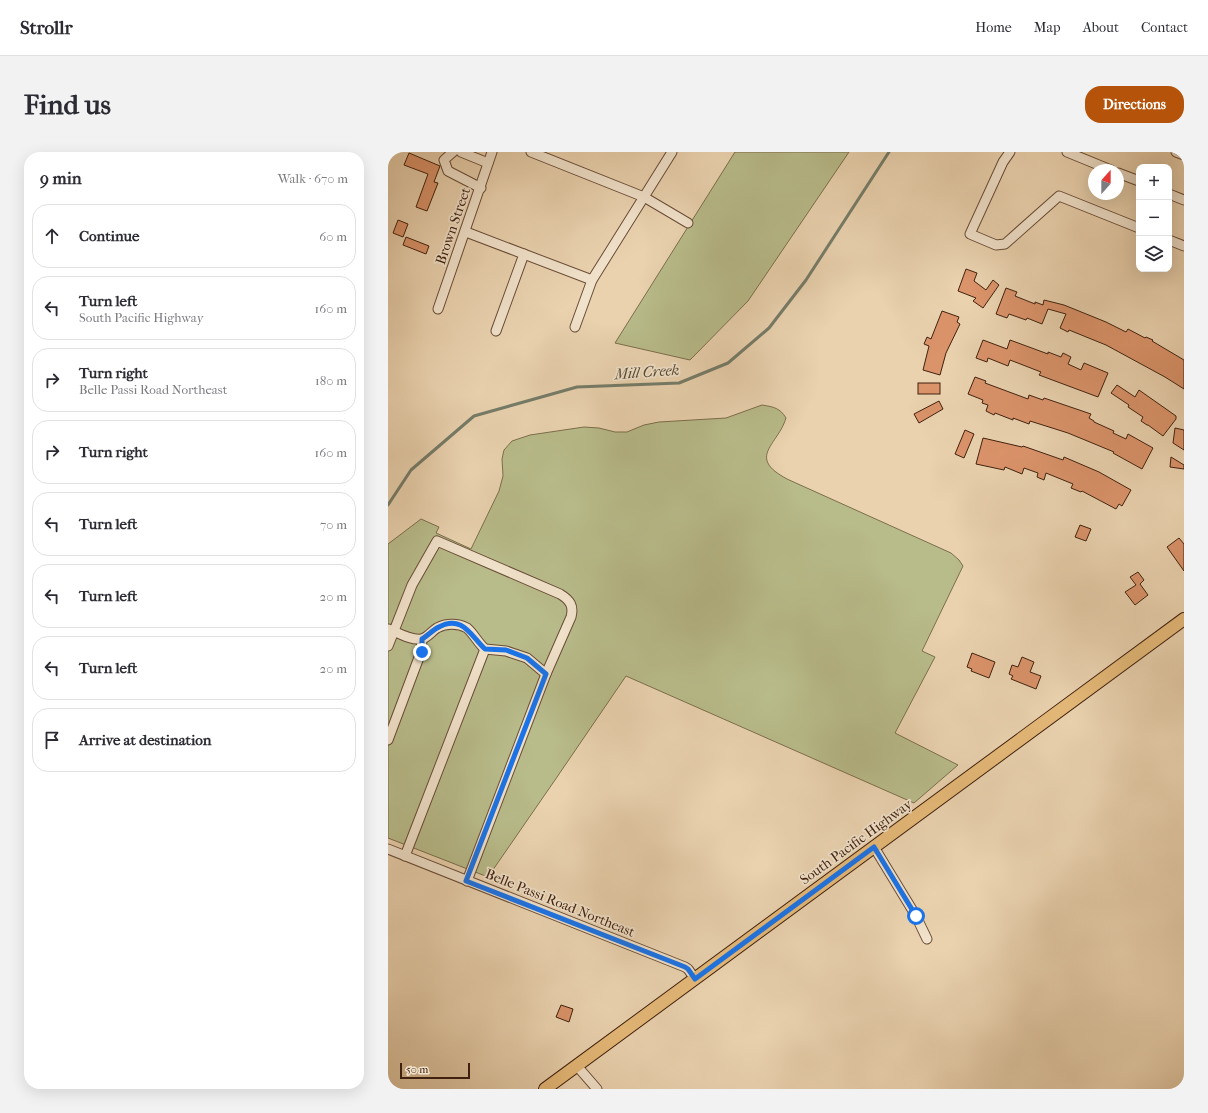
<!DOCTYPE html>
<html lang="en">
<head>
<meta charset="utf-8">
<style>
	:root { --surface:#fff; --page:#f2f2f3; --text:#2b2b33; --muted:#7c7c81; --line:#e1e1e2; --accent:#b45309 }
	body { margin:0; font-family:"IM FELL French Canon",serif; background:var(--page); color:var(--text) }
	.controls { position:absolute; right:12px; top:12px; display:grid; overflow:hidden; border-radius:8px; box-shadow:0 4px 16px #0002 }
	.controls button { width:36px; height:36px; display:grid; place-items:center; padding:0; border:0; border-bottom:1px solid var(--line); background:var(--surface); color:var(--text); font:20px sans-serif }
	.compass { position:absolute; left:700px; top:12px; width:36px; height:36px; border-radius:50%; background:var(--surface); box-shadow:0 4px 16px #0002; rotate:21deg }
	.scale { position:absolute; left:12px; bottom:10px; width:70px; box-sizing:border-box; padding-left:4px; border:2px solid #40210f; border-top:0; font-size:11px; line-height:14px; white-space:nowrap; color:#40210f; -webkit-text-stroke:3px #f1e2cb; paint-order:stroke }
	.stop { position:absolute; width:12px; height:12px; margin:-9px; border:3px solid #1a73e8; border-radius:50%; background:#fff }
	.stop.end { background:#1a73e8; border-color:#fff; box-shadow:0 1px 4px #0008 }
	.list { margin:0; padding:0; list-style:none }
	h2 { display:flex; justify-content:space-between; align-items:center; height:52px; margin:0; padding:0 16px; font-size:17px }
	h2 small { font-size:13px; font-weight:400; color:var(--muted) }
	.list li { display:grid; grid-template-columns:26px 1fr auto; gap:12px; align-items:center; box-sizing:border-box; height:64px; margin:0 8px 8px; padding:0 8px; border:1px solid var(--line); border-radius:16px }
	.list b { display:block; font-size:15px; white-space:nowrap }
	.list p { margin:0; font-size:13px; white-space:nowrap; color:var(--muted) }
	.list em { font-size:13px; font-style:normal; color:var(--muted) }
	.icon { flex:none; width:22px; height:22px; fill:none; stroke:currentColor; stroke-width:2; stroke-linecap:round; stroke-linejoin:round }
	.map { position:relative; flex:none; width:796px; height:937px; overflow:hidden; border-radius:16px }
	header { display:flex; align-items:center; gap:24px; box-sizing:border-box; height:56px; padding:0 20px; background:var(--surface); border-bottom:1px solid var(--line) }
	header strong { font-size:19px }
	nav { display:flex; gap:22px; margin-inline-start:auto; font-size:14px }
	.intro { display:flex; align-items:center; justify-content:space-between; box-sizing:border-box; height:96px; padding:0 24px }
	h1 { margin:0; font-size:28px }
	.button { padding:10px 18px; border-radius:16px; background:var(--accent); color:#fff; font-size:14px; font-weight:700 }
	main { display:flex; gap:24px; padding:0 24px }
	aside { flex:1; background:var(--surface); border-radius:16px; box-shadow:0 4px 16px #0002 }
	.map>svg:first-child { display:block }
	.green { fill:#b8bb8a; stroke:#7c6e4c }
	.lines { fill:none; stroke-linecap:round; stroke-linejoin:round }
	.stream { stroke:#757c69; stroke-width:3 }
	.building { fill:#db936a; stroke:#40210f }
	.minor-casing { stroke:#6a4d37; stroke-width:11 }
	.major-casing { stroke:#40210f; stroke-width:14 }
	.minor { stroke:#f1e2cb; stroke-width:9 }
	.major { stroke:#e5b978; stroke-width:12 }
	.route { stroke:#1a73e8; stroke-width:5 }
	.labels { text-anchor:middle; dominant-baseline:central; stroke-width:3.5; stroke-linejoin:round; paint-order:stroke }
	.street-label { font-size:14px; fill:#40210f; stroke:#f1e2cb }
	.water-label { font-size:15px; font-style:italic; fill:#564734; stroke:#f1e2cb }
</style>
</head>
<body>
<header>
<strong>Strollr</strong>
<nav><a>Home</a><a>Map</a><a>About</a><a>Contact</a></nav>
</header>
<div class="intro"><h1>Find us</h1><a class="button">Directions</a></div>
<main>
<aside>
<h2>9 min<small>Walk · 670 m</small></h2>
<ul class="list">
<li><svg class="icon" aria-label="ahead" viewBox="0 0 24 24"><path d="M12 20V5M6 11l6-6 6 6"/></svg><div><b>Continue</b></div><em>60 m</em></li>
<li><svg class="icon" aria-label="left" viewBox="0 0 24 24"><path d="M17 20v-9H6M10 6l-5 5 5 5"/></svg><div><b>Turn left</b><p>South Pacific Highway</p></div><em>160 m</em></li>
<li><svg class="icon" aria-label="right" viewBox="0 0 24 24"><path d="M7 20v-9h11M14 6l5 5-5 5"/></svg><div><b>Turn right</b><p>Belle Passi Road Northeast</p></div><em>180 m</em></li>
<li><svg class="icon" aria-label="right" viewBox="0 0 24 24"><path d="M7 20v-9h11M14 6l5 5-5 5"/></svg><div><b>Turn right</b></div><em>160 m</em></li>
<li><svg class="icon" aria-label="left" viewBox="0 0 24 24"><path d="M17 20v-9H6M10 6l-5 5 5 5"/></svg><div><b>Turn left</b></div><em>70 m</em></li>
<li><svg class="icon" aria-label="left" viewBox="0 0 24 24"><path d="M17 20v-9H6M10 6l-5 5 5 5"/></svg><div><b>Turn left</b></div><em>20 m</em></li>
<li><svg class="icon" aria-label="left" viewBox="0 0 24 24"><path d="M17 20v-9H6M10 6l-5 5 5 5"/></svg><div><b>Turn left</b></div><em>20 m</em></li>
<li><svg class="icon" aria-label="arrive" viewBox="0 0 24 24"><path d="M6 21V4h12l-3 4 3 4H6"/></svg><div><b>Arrive at destination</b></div></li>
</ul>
</aside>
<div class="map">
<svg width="796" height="937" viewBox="0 0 796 937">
	<rect width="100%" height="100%" fill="#ead2af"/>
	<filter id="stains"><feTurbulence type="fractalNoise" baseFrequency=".005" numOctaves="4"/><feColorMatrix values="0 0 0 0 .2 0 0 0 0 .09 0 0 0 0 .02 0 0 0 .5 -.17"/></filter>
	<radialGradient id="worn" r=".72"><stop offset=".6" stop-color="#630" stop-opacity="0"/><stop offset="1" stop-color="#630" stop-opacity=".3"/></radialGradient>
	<g class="green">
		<polygon points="347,0 461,0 360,149 302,208 227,191"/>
		<path d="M374,253C386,255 392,256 398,266C390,293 358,305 399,327L563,401L571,408L575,414L534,499L547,505L507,581L570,613L526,651L238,524L167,628L100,725L0,686V392L33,367L51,375L48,381L83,397L111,339L115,324L114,307L116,298L124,289L142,283L196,275L211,276L227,280H239L256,273L271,270L338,266Z"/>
	</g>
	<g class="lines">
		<polyline class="stream" points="0,353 23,318 86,264 189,235 291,231 340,211 381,176 418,128 501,0"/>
	</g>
	<g class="building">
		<polygon points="21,1 52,14 46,30 50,31 39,59 28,55 40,22 16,13"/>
		<polygon points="10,68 20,72 15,85 5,81"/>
		<polygon points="18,85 41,94 38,102 15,93"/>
		<polygon points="578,117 589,121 586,129 598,138 605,128 611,133 595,156 585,149 588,146 570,139"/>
		<polygon points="618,136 629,140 627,144 647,152 647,150 655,153 656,148 676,153 718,170 738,180 740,177 757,186 758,185 765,188 764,189 796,208 796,237 777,225 718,193 681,178 680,180 672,176 678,162 660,157 654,172 639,166 638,168 621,162 619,166 608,162"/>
		<polygon points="554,159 571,165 569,170 572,172 558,201 552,223 535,218 541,194 536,192 539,185 543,187"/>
		<polygon points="595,188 619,197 622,188 660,202 660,200 673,205 675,201 683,205 680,212 693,218 696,211 720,221 710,245 651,223 653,220 622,208 620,214 600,206 599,210 588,206"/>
		<polygon points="587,225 598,229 597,231 640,247 641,243 655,248 656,246 703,262 701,266 706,269 706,270 726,279 725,281 738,287 740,282 765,296 754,317 725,301 726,300 680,281 642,269 641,272 625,266 625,268 607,261 606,263 598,259 600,253 594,251 595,248 580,242"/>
		<rect x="530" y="231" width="22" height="11"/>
		<polygon points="729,233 747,245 751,238 788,264 788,267 775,284 760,273 759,273 753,269 755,265 740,255 741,253 723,241"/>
		<polygon points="551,249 555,257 531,271 526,262"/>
		<polygon points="787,276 796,278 796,298 785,291"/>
		<polygon points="577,278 586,282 576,306 567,302"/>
		<polygon points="595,286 634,295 635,294 675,308 676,305 711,320 743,338 734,354 731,352 728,357 694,339 693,340 683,336 685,332 658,321 656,328 649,325 650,321 636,316 634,322 617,315 616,318 588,312"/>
		<polygon points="783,305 796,313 796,317 782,315"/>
		<polygon points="692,373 703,377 698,389 687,385"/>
		<polygon points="791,386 796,392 796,419 779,395"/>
		<polygon points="750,420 756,428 752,432 760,443 747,453 737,440 748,433 742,425"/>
		<polygon points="584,501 607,510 601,526 583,519 584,517 579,515"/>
		<polygon points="634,505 646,510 642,520 653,524 648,537 623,527 625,524 621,522 624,513 630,515"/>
		<polygon points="173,853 185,857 181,870 168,865"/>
	</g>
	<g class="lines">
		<defs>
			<g id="minor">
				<polyline points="65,0 56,8 60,19 93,36"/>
				<polyline points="73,0 100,11"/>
				<polyline points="143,0 256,45 300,71"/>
				<polyline points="622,0 615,10 582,82 608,93 617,92 671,44 751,76"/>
				<polyline points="679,0 723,18"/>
				<polyline points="788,0 796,3"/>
				<polyline points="730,21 751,29"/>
				<polyline points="781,42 796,48"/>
				<polyline points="78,80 204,128"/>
				<polyline points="781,88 796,94"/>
				<polyline points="50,157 104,0"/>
				<polyline points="187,175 204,128 284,0"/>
				<polyline points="108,179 136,102"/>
				<path d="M1,477C10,481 24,489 34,487C40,485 44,479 49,476C58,471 70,471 79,476C86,482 90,491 97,497L118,499L139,506L158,522"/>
				<path d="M0,494L24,433L49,389L172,442C182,448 186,454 183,465L158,522L79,729"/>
				<polyline points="0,588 33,500 34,487"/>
				<polyline points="486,695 528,764 539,787"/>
				<polyline points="0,697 297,815 300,817 307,827"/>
				<polyline points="17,704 97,497"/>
				<polyline points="189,914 209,937"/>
			</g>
			<polyline id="major" points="157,937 796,467"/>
		</defs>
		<use href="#minor" class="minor-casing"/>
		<use href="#major" class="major-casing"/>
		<use href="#minor" class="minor"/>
		<use href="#major" class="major"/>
	</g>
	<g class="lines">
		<path class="route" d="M34,500V487C39,484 44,479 49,476C74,461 83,484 97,497L118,498L139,506L158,522L78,729L297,815L300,817L307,827L486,695L528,764"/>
	</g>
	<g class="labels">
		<g class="street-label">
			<text transform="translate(65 74) rotate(-71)">Brown Street</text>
			<text transform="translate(468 690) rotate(-36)">South Pacific Highway</text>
			<text transform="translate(172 751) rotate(22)">Belle Passi Road Northeast</text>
		</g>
		<g class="water-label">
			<text transform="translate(259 220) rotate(-4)">Mill Creek</text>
		</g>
	</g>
	<rect width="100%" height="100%" filter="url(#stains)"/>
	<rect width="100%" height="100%" fill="url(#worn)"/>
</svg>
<div class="controls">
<button>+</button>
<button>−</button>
<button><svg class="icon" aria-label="layers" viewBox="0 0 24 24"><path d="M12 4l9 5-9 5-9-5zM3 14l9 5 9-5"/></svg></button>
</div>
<svg class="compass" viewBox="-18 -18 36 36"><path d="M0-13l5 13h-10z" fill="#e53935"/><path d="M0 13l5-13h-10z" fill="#7c7c81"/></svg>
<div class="scale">50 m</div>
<div class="stop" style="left:528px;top:764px"></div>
<div class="stop end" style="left:34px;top:500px"></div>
</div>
</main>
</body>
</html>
